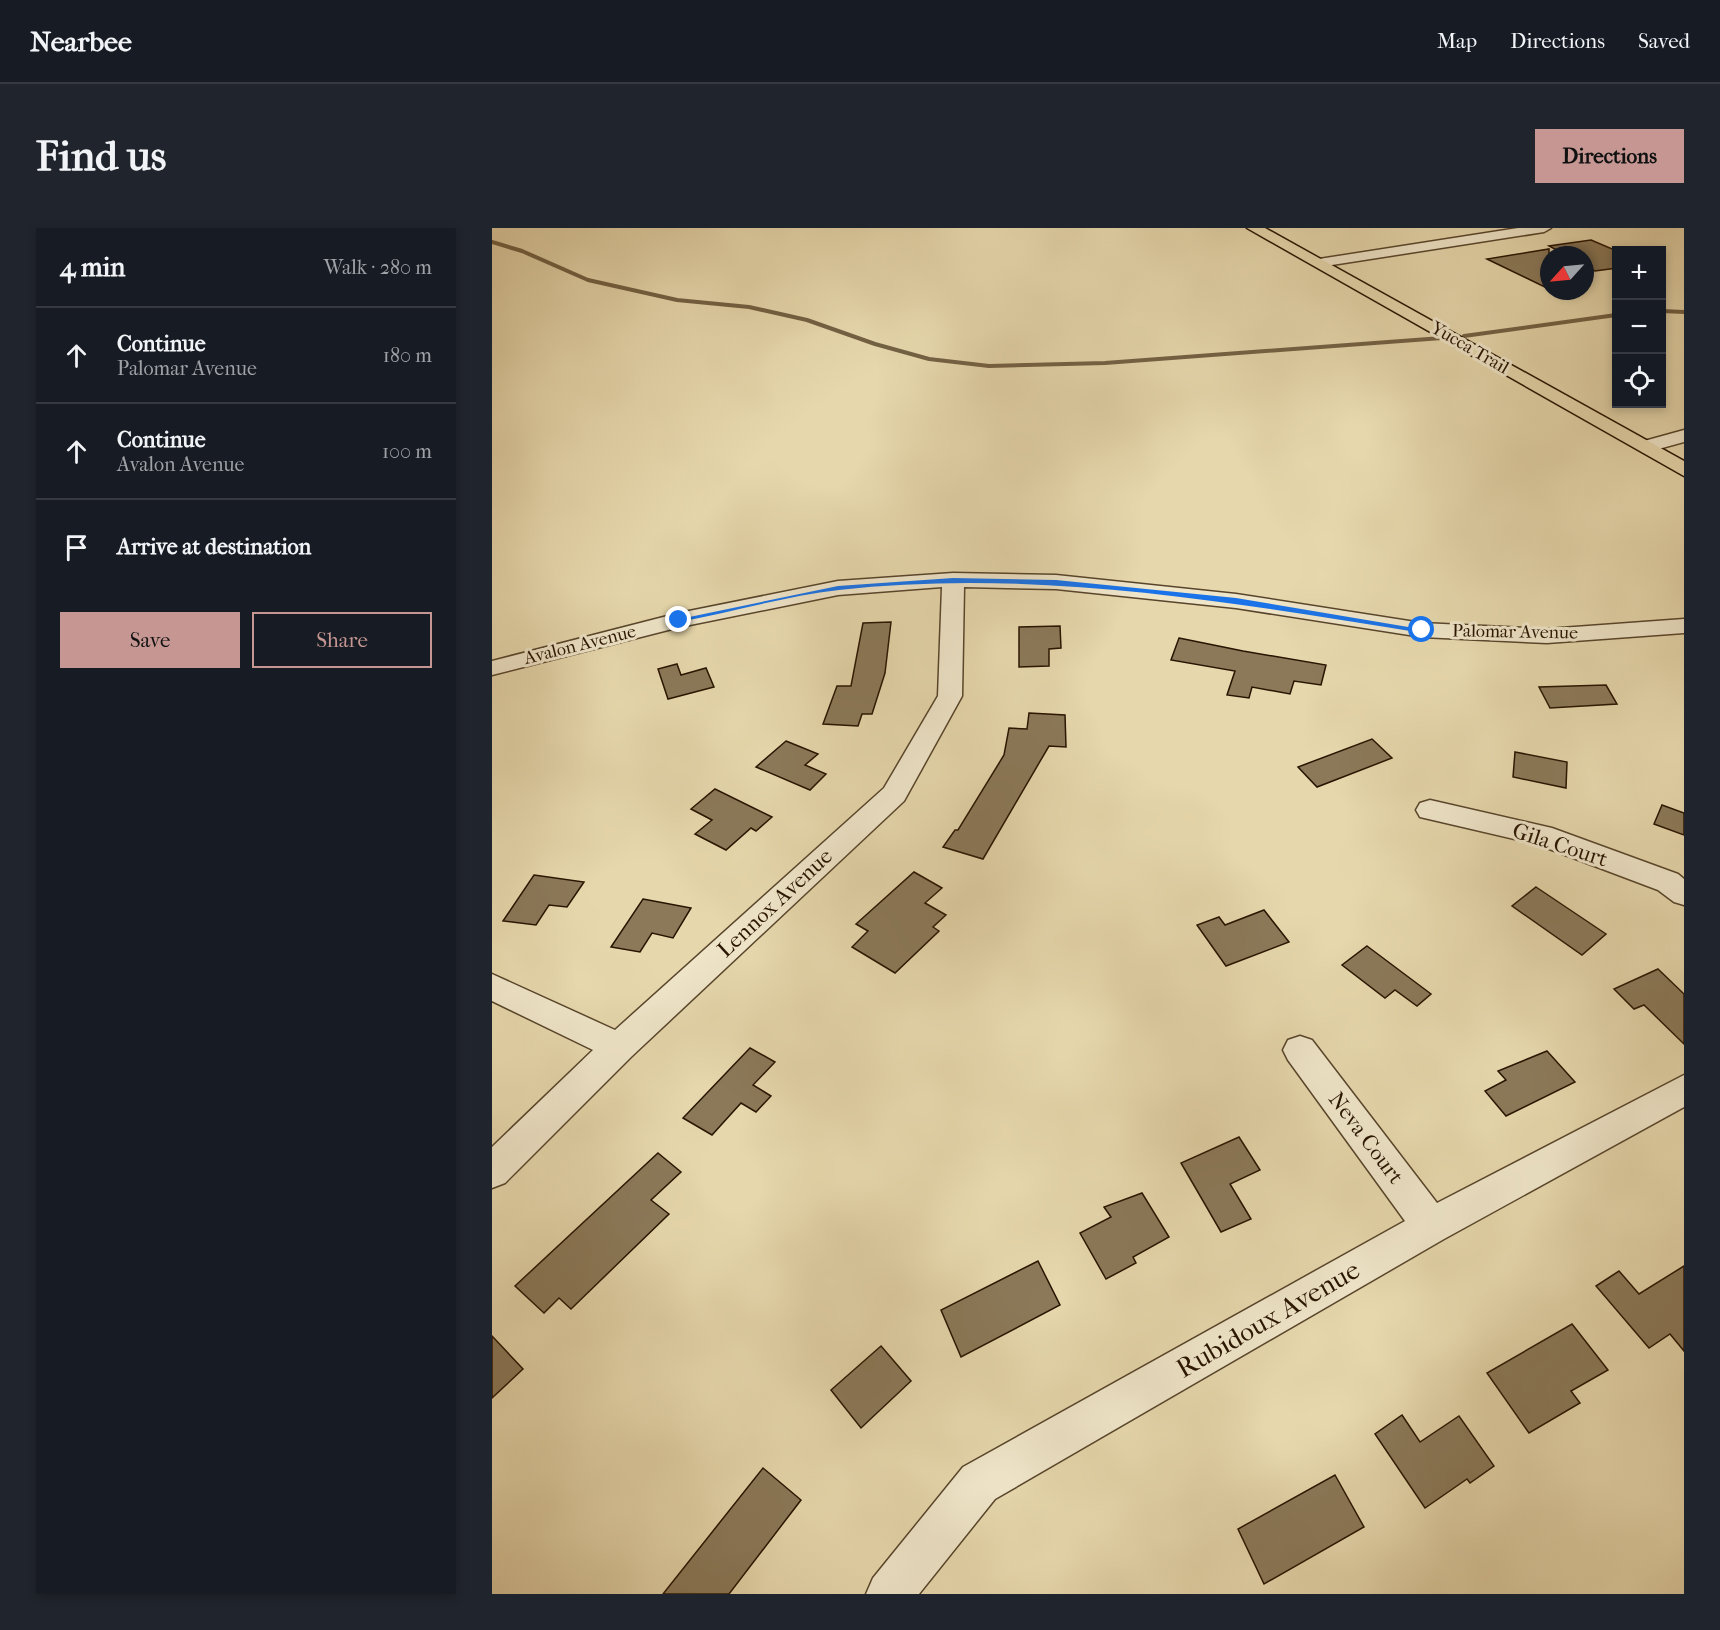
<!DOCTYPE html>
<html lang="en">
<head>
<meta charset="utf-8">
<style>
	:root { --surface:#171b24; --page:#20242c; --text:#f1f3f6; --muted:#9ea1a6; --line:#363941; --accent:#c59692 }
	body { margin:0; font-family:"IM FELL French Canon",serif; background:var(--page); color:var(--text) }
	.controls { position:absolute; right:18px; top:18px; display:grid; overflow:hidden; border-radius:0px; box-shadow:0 3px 9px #0003 }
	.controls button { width:54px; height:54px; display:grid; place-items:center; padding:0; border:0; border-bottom:2px solid var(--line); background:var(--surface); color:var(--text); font:30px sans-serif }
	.compass { position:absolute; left:1048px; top:18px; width:54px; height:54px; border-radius:50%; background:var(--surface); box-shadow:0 3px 9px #0003; rotate:243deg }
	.stop { position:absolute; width:18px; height:18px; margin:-14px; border:4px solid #1a73e8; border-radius:50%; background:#fff }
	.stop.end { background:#1a73e8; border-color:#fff; box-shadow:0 2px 6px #0008 }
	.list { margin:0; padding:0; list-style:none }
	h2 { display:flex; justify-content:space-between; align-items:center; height:78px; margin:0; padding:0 24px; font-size:26px }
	h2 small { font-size:20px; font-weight:400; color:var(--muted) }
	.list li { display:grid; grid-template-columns:39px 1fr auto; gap:18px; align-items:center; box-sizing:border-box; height:96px; padding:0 24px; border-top:2px solid var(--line) }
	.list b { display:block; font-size:22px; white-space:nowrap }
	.list p { margin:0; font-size:20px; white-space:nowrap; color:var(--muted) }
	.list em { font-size:20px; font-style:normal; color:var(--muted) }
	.actions { display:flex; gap:12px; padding:18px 24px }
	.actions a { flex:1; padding:14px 0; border:2px solid var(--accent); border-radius:0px; text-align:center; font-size:21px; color:var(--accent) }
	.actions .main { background:var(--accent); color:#111 }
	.icon { flex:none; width:33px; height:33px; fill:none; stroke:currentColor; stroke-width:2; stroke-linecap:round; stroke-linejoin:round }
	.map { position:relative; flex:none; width:1192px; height:1366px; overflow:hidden; border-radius:0px }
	header { display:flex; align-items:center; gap:36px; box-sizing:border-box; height:84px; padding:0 30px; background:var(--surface); border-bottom:2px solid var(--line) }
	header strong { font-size:28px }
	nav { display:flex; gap:33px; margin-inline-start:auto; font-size:21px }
	.intro { display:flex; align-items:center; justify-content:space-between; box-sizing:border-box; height:144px; padding:0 36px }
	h1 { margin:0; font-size:42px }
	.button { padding:15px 27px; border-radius:0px; background:var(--accent); color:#111; font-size:21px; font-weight:700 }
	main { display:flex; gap:36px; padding:0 36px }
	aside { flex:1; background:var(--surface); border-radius:0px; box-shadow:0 3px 9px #0003 }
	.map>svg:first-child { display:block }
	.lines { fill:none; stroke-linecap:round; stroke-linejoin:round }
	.stream { stroke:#736144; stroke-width:4 }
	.building { fill:#8b7959; stroke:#281400; stroke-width:1.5 }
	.minor-casing { stroke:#58452b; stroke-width:3 }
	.major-casing { stroke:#281400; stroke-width:3 }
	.minor { fill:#efe5c9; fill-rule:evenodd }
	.major { fill:#e6d7ac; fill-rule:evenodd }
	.route { fill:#1a73e8 }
	.labels { text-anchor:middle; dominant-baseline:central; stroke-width:6; stroke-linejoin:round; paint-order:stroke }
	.far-street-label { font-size:18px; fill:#281400; stroke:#efe5c9 }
	.street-label { font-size:22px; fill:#281400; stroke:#efe5c9 }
	.near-street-label { font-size:27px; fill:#281400; stroke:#efe5c9 }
</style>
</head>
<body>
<header>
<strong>Nearbee</strong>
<nav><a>Map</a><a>Directions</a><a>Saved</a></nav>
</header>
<div class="intro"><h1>Find us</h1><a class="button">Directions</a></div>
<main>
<aside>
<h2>4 min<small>Walk · 280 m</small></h2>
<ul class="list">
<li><svg class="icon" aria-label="ahead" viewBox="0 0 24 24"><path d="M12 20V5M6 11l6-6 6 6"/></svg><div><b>Continue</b><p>Palomar Avenue</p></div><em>180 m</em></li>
<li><svg class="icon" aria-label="ahead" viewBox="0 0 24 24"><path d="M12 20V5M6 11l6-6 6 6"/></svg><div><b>Continue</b><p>Avalon Avenue</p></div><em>100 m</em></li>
<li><svg class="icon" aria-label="arrive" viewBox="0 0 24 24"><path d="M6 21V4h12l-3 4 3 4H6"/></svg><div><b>Arrive at destination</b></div></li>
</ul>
<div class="actions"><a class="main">Save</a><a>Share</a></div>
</aside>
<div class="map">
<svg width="1192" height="1366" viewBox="0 0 1192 1366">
	<rect width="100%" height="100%" fill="#e6d7ac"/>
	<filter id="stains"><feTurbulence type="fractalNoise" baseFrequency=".00333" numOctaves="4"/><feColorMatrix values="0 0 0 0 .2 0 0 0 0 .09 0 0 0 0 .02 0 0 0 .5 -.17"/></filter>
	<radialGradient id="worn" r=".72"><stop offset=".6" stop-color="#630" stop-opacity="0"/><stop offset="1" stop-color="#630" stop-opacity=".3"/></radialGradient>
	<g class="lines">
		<g class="stream">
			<polyline points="0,14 30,23 96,52 185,72 257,79 315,92 383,116 437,131 497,138 613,135 950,110"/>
			<polyline points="1170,83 1192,84"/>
			<polyline points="972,108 1124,87"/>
		</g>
	</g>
	<g class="building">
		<polygon points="1099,12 1125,23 1125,40 1103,43 1093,38 1093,27 1074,27 1057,18"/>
		<polygon points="1057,21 1057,61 995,31"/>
		<polygon points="399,394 393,445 380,486 370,486 366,498 331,496 345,458 359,458 371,395"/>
		<polygon points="568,398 569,420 557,421 557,438 527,439 527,399"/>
		<polygon points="687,410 751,423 834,437 829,457 802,453 798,466 760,459 757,470 735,467 743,443 679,432"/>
		<polygon points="185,436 189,447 214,440 222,459 176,471 166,441"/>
		<polygon points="1114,457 1125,476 1058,480 1047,459"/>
		<polygon points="537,485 573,487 574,519 557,518 491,631 451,619 463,602 466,602 512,527 517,500 535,501"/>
		<polygon points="880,511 900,530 825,559 806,539"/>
		<polygon points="294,513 326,526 313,537 334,546 318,562 264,539"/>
		<polygon points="1023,524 1075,534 1074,560 1021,549"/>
		<polygon points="223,561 280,589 264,603 259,600 234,622 203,606 220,592 199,581"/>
		<polygon points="1170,577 1192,585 1192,607 1162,596"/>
		<polygon points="422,644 450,660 433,675 454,687 441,699 447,703 403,745 360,719 376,703 364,696"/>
		<polygon points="42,647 92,654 75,679 57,677 44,697 11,693"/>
		<polygon points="1044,659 1114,706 1090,727 1020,678"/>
		<polygon points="151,671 199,680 181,710 160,705 148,724 119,719"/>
		<polygon points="772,682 797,714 734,738 705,697 727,689 733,697"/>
		<polygon points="875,718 939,766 925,778 903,762 893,770 850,737"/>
		<polygon points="1166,741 1192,766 1192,816 1152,777 1142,781 1122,761"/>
		<polygon points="258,820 283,834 261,857 279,868 264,884 249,875 220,907 191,890"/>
		<polygon points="1055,823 1083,854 1014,888 993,863 1014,852 1006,843"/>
		<polygon points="747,909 768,942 738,956 759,991 729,1004 689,935"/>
		<polygon points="166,925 189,944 159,972 177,986 79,1081 67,1070 52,1085 23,1058"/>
		<polygon points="650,965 677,1009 641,1029 644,1035 614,1051 588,1005 619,989 612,979"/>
		<polygon points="546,1033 568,1077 469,1129 449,1082"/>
		<polygon points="1192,1038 1192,1123 1178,1106 1157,1120 1104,1058 1127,1043 1147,1066"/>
		<polygon points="1080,1096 1116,1142 1079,1163 1088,1175 1037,1205 995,1145"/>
		<polygon points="0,1108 31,1141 0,1170"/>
		<polygon points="389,1118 419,1153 369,1200 339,1162"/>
		<polygon points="910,1187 928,1214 967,1188 1002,1238 978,1255 975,1251 933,1280 883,1206"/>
		<polygon points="271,1240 309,1272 237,1366 171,1366"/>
		<polygon points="843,1247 872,1299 772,1356 746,1301"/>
	</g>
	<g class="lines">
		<defs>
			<g id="minor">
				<polygon points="1026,0 1059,0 1052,4 827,39 820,35 827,31"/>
				<polygon points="1192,202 1192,214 1152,225 1143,219 1145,215"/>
				<polygon points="461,345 564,347 744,366 930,395 1055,401 1192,391 1192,405 1055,415 930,409 744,380 564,361 472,359 470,468 412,573 139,829 13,955 0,960 0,919 101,822 0,773 0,746 123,802 392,560 446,468 450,359 346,367 188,399 0,447 0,433 187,385 346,353"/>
				<polygon points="938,572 1060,600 1186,646 1192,651 1192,677 1182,674 1166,662 1044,616 928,589 924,582 928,575"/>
				<polygon points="808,808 820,812 945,975 1192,847 1192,879 952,1011 503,1271 427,1366 374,1366 381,1350 471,1239 913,993 796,832 791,822 796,812"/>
			</g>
			<polygon id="major" points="755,0 773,0 1192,233 1192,248"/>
		</defs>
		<use href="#minor" class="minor-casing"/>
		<use href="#major" class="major-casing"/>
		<use href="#minor" class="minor"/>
		<use href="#major" class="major"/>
	</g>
	<path class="route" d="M461,350L564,352L744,370L934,402L930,405C738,374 543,340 347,362C294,368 240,384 187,394L183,392L346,358Z"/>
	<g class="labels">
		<g class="far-street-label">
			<text transform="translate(978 120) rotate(30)">Yucca Trail</text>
			<text transform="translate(1023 404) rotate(1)">Palomar Avenue</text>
			<text transform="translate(88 417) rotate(-14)">Avalon Avenue</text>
		</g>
		<g class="street-label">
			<text transform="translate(1068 617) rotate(18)">Gila Court</text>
			<text transform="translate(283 675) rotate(-43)">Lennox Avenue</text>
			<text transform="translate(874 910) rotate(53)">Neva Court</text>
		</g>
		<g class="near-street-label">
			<text transform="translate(776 1091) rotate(-30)">Rubidoux Avenue</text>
		</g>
	</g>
	<rect width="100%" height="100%" filter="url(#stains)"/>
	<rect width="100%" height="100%" fill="url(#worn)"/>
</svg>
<div class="controls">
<button>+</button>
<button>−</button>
<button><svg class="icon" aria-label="locate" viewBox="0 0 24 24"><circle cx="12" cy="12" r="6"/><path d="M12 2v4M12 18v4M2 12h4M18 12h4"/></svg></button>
</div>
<svg class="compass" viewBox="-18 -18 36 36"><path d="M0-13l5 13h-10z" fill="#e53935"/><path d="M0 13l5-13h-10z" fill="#9ea1a6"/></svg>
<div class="stop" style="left:930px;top:402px"></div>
<div class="stop end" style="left:187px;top:392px"></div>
</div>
</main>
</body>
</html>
